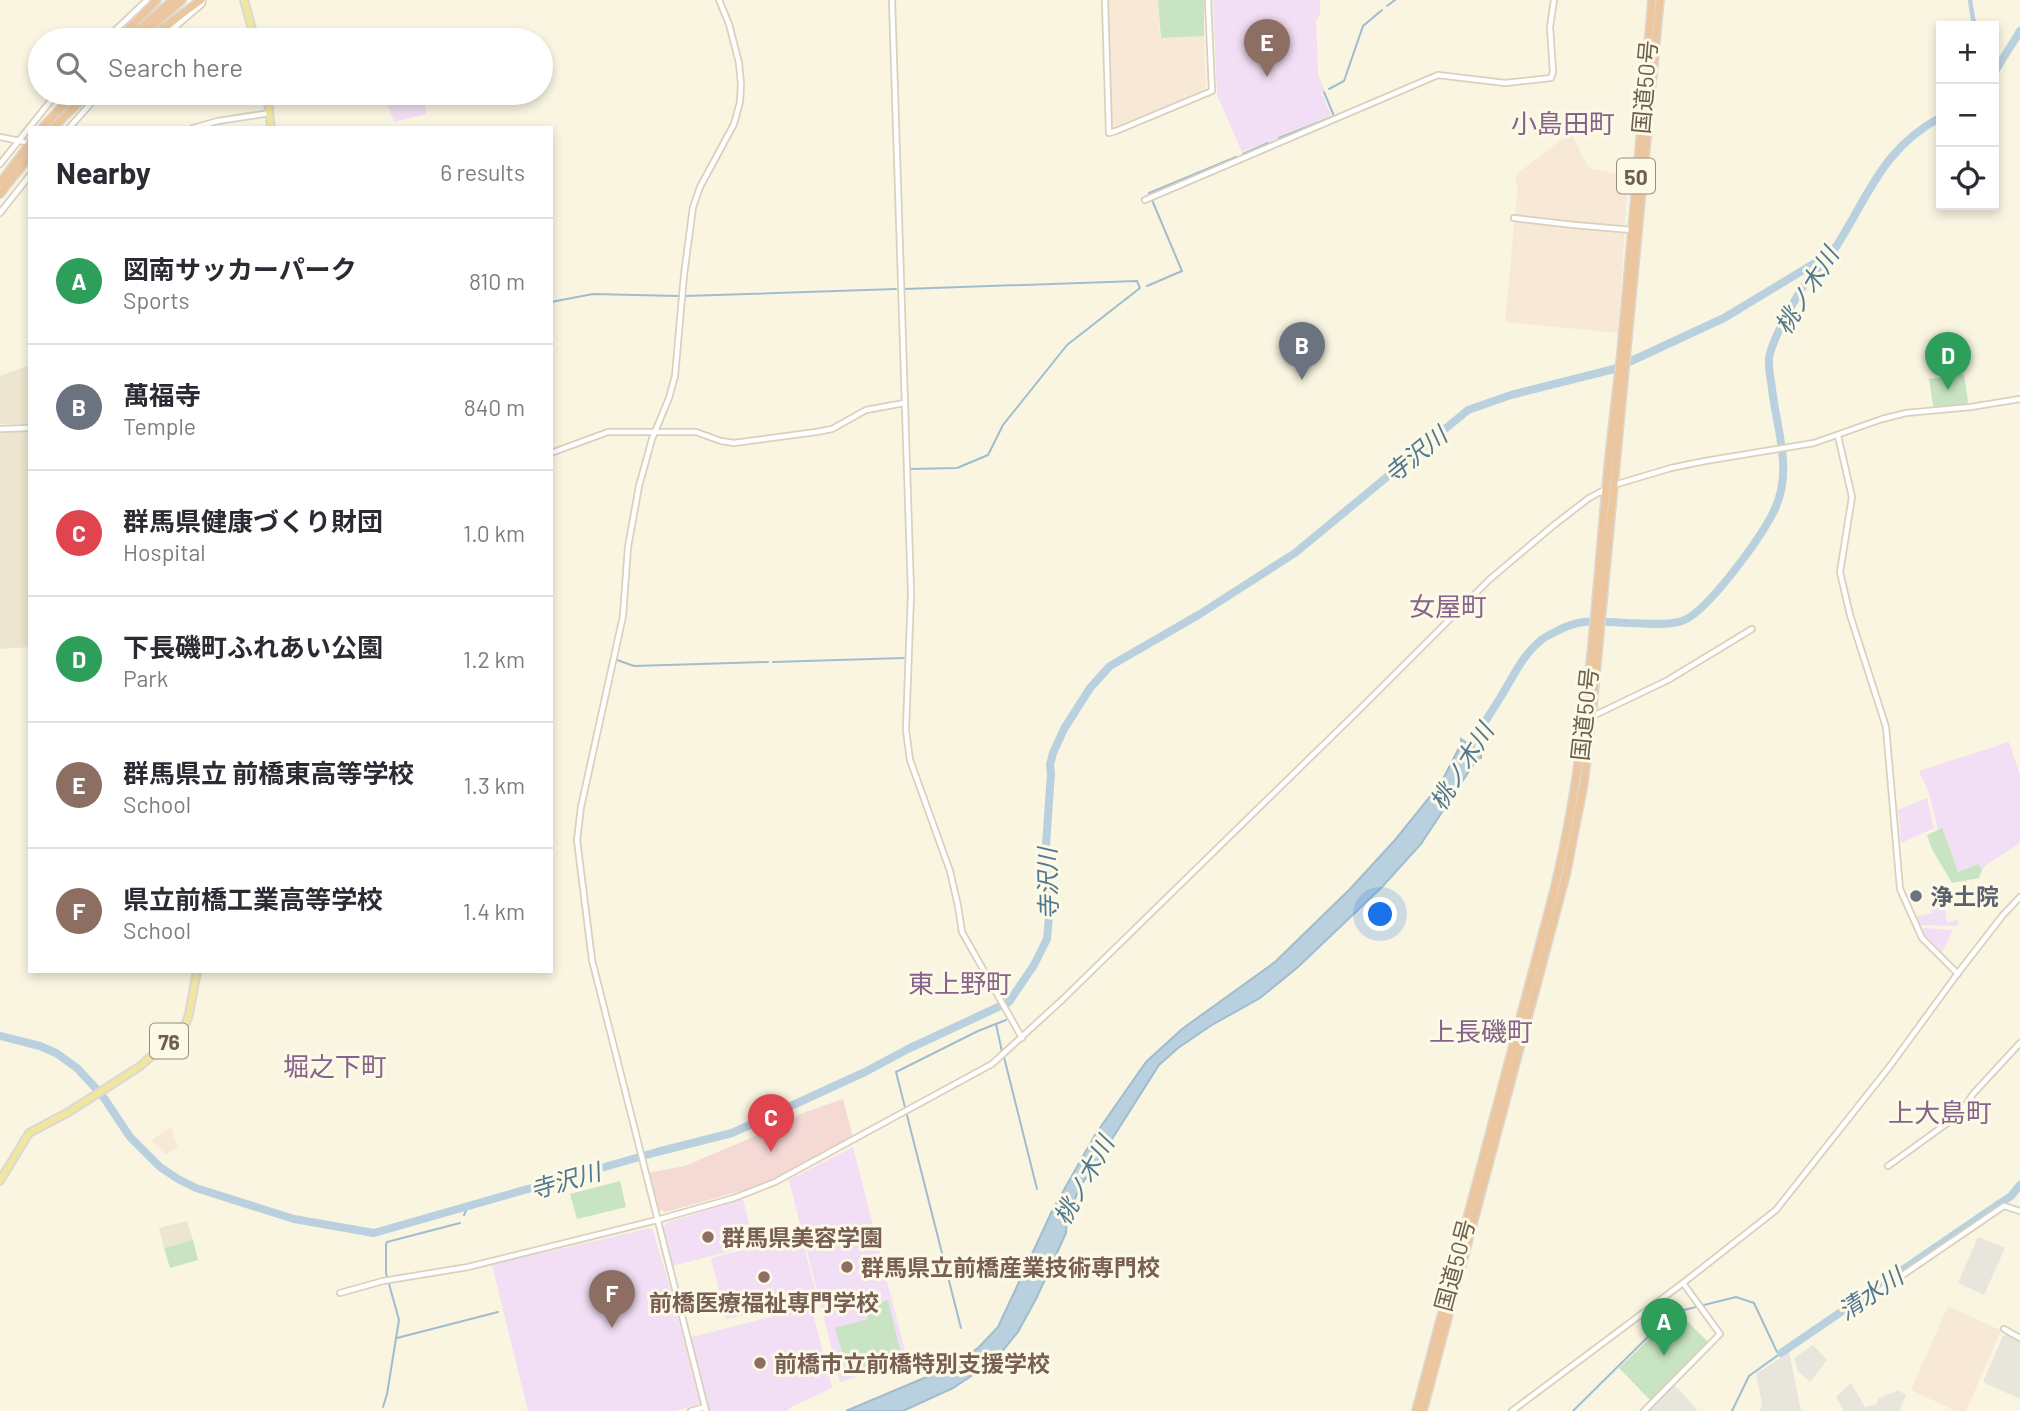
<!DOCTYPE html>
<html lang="en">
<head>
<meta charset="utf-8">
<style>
	:root { --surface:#fff; --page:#f7f7f7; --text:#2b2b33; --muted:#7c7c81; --line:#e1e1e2; --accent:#d93025 }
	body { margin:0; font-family:Barlow,"Noto Sans JP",sans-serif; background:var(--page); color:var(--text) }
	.controls { position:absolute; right:21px; top:21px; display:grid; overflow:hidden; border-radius:0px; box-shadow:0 4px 10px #0003 }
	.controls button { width:63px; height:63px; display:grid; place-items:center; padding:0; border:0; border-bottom:2px solid var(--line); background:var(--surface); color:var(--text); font:35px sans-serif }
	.you { position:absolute; left:1381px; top:915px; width:24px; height:24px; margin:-18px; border:5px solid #fff; border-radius:50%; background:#1a73e8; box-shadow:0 0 0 10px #1a73e833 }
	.badge { display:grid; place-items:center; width:46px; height:46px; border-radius:50%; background:var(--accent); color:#fff; font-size:23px; font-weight:700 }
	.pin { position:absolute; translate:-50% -58px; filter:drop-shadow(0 2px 4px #0008) }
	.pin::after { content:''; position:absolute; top:37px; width:24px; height:21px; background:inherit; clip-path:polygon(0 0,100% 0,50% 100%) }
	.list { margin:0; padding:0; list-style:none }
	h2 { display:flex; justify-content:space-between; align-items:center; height:91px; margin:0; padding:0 28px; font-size:30px }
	h2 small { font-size:23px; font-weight:400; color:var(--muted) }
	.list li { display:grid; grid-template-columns:46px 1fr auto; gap:21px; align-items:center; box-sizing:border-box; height:126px; padding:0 28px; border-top:2px solid var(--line) }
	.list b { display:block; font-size:26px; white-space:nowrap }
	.list p { margin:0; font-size:23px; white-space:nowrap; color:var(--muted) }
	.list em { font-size:23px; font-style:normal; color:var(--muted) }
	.icon { flex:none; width:38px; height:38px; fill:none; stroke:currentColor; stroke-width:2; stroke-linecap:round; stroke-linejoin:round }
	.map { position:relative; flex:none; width:2020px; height:1411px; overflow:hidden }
	.search { position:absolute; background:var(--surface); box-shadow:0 4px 10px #0003; left:28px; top:28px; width:525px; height:77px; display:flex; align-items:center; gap:18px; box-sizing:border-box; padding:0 24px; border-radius:38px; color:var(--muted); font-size:26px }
	.panel { position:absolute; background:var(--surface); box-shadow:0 4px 10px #0003; left:28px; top:126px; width:525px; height:847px; border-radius:0px }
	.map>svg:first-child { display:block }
	.residential { fill:#ece5cf }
	.commercial { fill:#f8e8d6 }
	.industrial { fill:#e8e5dc }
	.education { fill:#f2def5 }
	.medical { fill:#f5d9d5 }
	.green { fill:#c8e4c2 }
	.water { fill:#b9d0df; stroke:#a0bdd0; stroke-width:2 }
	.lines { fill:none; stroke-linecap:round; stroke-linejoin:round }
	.stream { stroke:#a0bdd0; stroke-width:2 }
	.canal { stroke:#b9d0df; stroke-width:4.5 }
	.river { stroke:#b9d0df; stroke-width:8 }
	.minor-casing { stroke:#d9d1bc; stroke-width:8 }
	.major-casing { stroke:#dcd9d4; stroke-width:10 }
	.highway-casing { stroke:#dcd9d4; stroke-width:10 }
	.minor { stroke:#fff; stroke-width:4.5 }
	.major { stroke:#f1e6a0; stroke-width:6 }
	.highway { stroke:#ecc69e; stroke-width:7 }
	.worship-dot { fill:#6b7280; stroke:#fcf9e7; stroke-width:2.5 }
	.education-dot { fill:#8d6e63; stroke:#fcf9e7; stroke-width:2.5 }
	.labels { text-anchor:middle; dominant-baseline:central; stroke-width:6; stroke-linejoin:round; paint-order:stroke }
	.shield { fill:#fcf9e7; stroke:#988d7a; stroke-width:2 }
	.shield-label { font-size:21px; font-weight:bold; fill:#6d5f4b }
	.street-label { font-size:23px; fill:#6d5f4b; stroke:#fcf9e7 }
	.worship-label { font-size:23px; font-weight:bold; fill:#5b616d; stroke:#fcf9e7; text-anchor:start }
	.education-label { font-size:23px; font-weight:bold; fill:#785e54; stroke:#fcf9e7; text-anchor:start }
	.water-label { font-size:24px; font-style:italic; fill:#527791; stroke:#fcf9e7 }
	.quarter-label { font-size:26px; fill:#86638a; stroke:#fcf9e7 }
</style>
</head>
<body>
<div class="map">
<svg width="2020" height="1411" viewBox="0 0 2020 1411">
	<rect width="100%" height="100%" fill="#f9f5e1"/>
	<g class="residential">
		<polygon points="30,365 30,424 0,424 0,376"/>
		<polygon points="30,431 30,647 0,649 0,432"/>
		<polygon points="187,1221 193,1240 164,1248 159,1228"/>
	</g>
	<g class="commercial">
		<polygon points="1108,0 1158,0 1160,37 1204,36 1206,86 1204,90 1114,127 1112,126"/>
		<polygon points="1570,133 1572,134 1587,165 1592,169 1624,175 1628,179 1618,333 1505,322 1518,185 1515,181 1518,173"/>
		<polygon points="171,1127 178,1148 166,1154 151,1141"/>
		<polygon points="1948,1306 2000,1330 2000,1333 1966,1411 1956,1411 1911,1390"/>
	</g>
	<g class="industrial">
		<polygon points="1978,1237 2005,1248 1984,1295 1958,1283"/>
		<polygon points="2007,1335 2020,1341 2020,1399 1983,1382 2003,1336"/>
		<polygon points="1813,1345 1827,1360 1810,1382 1798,1371 1794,1358"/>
		<polygon points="1789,1352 1801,1411 1760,1411 1762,1404 1756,1374"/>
		<polygon points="1851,1383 1865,1407 1876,1404 1878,1399 1898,1390 1906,1395 1899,1411 1844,1411 1836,1397"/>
		<polygon points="1674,1385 1697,1409 1696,1411 1648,1411"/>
	</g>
	<g class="education">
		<polygon points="1213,0 1320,0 1320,15 1316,20 1318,75 1325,90 1321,92 1331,115 1279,137 1279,140 1269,144 1267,142 1242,152 1217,95"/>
		<polygon points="401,93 423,93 426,114 394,122 385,96"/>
		<polygon points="2009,742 2020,775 2020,843 1986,865 1982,870 1978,864 1958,872 1942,829 1938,830 1929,793 1919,771"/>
		<polygon points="1927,798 1934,828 1901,843 1898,810"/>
		<polygon points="1944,904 1947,922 1959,920 1957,926 1920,925 1917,916 1932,913 1931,907"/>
		<polygon points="1924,928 1953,930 1942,952 1925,935 1923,930"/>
		<polygon points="853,1147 905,1351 904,1354 843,1382 840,1382 789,1180"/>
		<polygon points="743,1199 754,1245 672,1266 663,1228 668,1222"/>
		<polygon points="650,1228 653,1231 671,1291 700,1404 675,1411 528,1411 492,1265"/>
		<polygon points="801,1235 817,1297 726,1319 711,1258"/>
		<polygon points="810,1307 812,1310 832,1387 830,1389 791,1407 787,1411 707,1411 689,1340 692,1337"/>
	</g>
	<polygon class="medical" points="843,1099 853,1137 788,1172 744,1190 666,1212 657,1209 648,1173 685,1166 762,1133 765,1138 773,1135 771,1129 800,1114"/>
	<g class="green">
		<polygon points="1158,0 1204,0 1204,36 1161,38"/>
		<polygon points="1964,374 1968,402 1966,404 1935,407 1933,405 1929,379"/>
		<polygon points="1942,828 1958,872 1978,864 1982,870 1979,878 1952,883 1932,849 1927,835"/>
		<polygon points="620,1181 626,1207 577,1219 570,1194"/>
		<polygon points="193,1240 198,1260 170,1268 164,1248"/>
		<polygon points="888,1300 900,1350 881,1355 870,1367 849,1376 835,1328 868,1319 865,1306"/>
		<polygon points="1679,1313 1709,1343 1650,1400 1619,1368 1673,1315"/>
	</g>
	<polygon class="water" points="1461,739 1481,752 1481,758 1477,759 1421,844 1382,887 1298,967 1260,998 1212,1025 1178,1048 1159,1065 1098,1161 1081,1185 1067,1217 1066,1233 1037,1297 1018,1332 995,1360 953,1388 903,1411 846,1411 943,1370 978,1348 998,1327 1052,1211 1095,1135 1146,1062 1182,1029 1275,962 1350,889 1395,840 1441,783 1461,744"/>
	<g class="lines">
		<g class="stream">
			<polyline points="1387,6 1395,0"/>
			<polyline points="1329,89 1344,81 1363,26 1382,10"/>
			<polyline points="1279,138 1334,116 1324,92"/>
			<polyline points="1243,154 1268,143"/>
			<polyline points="1149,193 1236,157"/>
			<polyline points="1147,286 1182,271 1152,200"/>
			<polyline points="904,289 1137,281 1140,288 1067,345 1003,425 988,455 957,468 910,469 910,507"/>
			<polyline points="685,296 896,289"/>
			<polyline points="551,302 593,294 678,296"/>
			<polyline points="911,652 912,635"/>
			<polyline points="617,660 634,666 768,662"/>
			<polyline points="773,662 904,658"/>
			<polyline points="996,1024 1002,1052"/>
			<polyline points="1004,1057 1037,1189"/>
			<polyline points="464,1215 468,1206"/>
			<polyline points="961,1328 896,1072 978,1031 1006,1020"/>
			<polyline points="397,1338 498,1312"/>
			<polyline points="383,1407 387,1394 399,1320 386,1273 386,1244 387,1242 460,1223"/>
			<polyline points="1573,1411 1672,1313 1736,1297 1754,1303 1777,1352 1781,1353 1749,1376 1732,1411"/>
		</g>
		<polyline class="canal" points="1970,0 1973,19 1977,26"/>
		<g class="river">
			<polyline points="1994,73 2020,31"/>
			<path d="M1467,752C1477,733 1489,716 1500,698C1512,679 1522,656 1539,642C1544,637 1551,634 1557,631C1583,617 1601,622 1629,623C1645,623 1666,626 1682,621C1707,613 1760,538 1773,513C1794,473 1777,431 1772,389C1771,380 1768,368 1769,358C1772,339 1798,293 1809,278C1817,268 1827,261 1834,250C1868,198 1881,149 1941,117"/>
			<polyline points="0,1036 40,1046 56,1053 77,1068 102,1095 130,1137 160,1167 178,1179 196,1188 294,1219 374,1233 657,1152 732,1133 865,1072 908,1049 1009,1002 1034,965 1047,939 1050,905 1045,859 1051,773 1050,765 1053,753 1064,729 1090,688 1110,666 1200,614 1295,553 1468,410 1511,395 1614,369 1724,318 1833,252"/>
			<polyline points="1781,1353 1996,1206 2011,1196 2020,1185"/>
		</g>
		<defs>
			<g id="minor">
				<polyline points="892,0 911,593 906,730 910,760 950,871 958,906 962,932 1022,1038"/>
				<polyline points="1105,0 1109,133 1116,131 1212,91 1208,0"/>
				<polyline points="105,40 147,0"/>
				<polyline points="160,40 202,4 203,0"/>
				<polyline points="69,128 100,93"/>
				<polyline points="193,128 218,121 270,113"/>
				<polyline points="0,137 25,142"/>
				<polyline points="0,164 57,93"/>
				<polyline points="1145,200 1438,75 1505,83 1551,78 1553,72 1550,27 1554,0"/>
				<polyline points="0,213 30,175"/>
				<polyline points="1514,218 1574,225 1632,230"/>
				<polyline points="0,429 30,428"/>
				<polyline points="1838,436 1852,497 1840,572 1850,615 1886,727 1900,889 1922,938 1958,974"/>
				<polyline points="551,453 608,432 696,432 721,441 734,443 816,432 832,429 866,410 904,403"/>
				<polyline points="1614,485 1671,468 1705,461 1814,443 1882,419 1906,413 1971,407 2020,399"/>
				<polyline points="1593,716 1668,680 1752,629"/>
				<polyline points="1888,1166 1960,1114 1973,1094 2020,1043"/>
				<polyline points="340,1293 383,1281 468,1267 657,1220 734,1198 775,1182 992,1064 1062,1000 1360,709 1490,579 1554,525 1589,498 1606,489"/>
				<polyline points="1866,1300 2004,1206 2020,1211"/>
				<polyline points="2004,1329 2020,1338"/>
				<polyline points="691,1411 705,1407"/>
				<polyline points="706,1411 592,960 577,840 581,807 623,616 628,547 639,486 652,439 669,398 675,376 684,275 693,207 700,187 734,124 740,102 741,84 739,63 729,24 719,0"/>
				<polyline points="1512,1411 1683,1283 1776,1210 1890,1066 1958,973 2003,915 2020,897"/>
				<polyline points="1644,1411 1720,1334 1683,1283"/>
			</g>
			<g id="major">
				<polyline points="244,0 255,40"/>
				<polyline points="267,93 271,128"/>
				<polyline points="0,1181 29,1133 67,1113 139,1067 178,1033 186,1023 189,1014 197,971"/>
			</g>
			<g id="highway">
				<polyline points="118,40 157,0"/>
				<polyline points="127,40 173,0"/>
				<polyline points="136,40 182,0"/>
				<polyline points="146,40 201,0"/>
				<polyline points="42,128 75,93"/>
				<polyline points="53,128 89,93"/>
				<polyline points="0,183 30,143"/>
				<polyline points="0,194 30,156"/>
				<path d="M1416,1411L1551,902C1586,767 1593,628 1606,489C1610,443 1616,398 1621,353C1632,235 1642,118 1652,0"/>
				<polyline points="1423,1411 1566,875 1584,783 1592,716 1660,0"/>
			</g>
		</defs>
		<use href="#minor" class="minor-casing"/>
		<use href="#major" class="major-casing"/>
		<use href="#highway" class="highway-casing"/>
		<use href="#minor" class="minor"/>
		<use href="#major" class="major"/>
		<use href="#highway" class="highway"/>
	</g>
	<circle class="worship-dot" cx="1916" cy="896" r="7"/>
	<g class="education-dot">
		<circle cx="708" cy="1237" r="7"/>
		<circle cx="847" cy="1267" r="7"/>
		<circle cx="764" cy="1277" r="7"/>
		<circle cx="760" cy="1363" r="7"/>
	</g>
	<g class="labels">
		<g class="shield">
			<rect x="1617" y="158.5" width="38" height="35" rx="5"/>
			<rect x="150" y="1023.5" width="38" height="35" rx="5"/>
		</g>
		<g class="shield-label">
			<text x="1636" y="176">50</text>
			<text x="169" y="1041">76</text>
		</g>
		<g class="street-label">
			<text transform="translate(1644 87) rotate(-85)">国道50号</text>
			<text transform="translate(1584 714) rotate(-84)">国道50号</text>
			<text transform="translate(1454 1265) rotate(-75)">国道50号</text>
		</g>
		<g class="worship-label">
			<text x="1930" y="896">浄土院</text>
		</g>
		<g class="education-label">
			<text x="722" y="1237">群馬県美容学園</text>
			<text x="861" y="1267">群馬県立前橋産業技術専門校</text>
			<text x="764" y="1302" text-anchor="middle">前橋医療福祉専門学校</text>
			<text x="774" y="1363">前橋市立前橋特別支援学校</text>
		</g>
		<g class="water-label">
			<text transform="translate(1806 290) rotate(-58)">桃ノ木川</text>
			<text transform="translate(1415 454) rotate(-39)">寺沢川</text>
			<text transform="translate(1461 766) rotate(-58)">桃ノ木川</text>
			<text transform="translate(1047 884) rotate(-91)">寺沢川</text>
			<text transform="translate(565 1180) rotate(-16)">寺沢川</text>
			<text transform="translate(1083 1180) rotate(-61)">桃ノ木川</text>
			<text transform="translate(1870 1293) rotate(-34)">清水川</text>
		</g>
		<g class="quarter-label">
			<text x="1563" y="122">小島田町</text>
			<text x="1448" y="605">女屋町</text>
			<text x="960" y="982">東上野町</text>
			<text x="1481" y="1030">上長磯町</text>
			<text x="335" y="1065">堀之下町</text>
			<text x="1940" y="1111">上大島町</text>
		</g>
	</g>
</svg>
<div class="controls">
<button>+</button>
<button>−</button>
<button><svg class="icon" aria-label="locate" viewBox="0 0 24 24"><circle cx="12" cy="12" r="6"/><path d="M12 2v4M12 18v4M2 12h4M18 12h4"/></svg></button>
</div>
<div class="you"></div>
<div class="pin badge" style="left:1664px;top:1356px;background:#2e9e5b">A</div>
<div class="pin badge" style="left:1302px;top:380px;background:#6b7280">B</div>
<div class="pin badge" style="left:771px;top:1152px;background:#e0444e">C</div>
<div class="pin badge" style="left:1948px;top:390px;background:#2e9e5b">D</div>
<div class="pin badge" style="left:1267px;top:77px;background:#8d6e63">E</div>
<div class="pin badge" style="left:612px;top:1328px;background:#8d6e63">F</div>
<div class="search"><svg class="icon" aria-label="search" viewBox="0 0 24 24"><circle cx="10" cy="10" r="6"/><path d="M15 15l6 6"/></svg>Search here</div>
<section class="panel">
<h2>Nearby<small>6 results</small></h2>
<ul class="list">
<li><span class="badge" style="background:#2e9e5b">A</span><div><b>図南サッカーパーク</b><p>Sports</p></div><em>810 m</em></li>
<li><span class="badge" style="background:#6b7280">B</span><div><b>萬福寺</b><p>Temple</p></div><em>840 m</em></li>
<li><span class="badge" style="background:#e0444e">C</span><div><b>群馬県健康づくり財団</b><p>Hospital</p></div><em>1.0 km</em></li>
<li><span class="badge" style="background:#2e9e5b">D</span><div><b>下長磯町ふれあい公園</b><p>Park</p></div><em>1.2 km</em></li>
<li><span class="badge" style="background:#8d6e63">E</span><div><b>群馬県立 前橋東高等学校</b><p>School</p></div><em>1.3 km</em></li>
<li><span class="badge" style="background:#8d6e63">F</span><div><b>県立前橋工業高等学校</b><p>School</p></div><em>1.4 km</em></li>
</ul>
</section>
</div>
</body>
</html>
